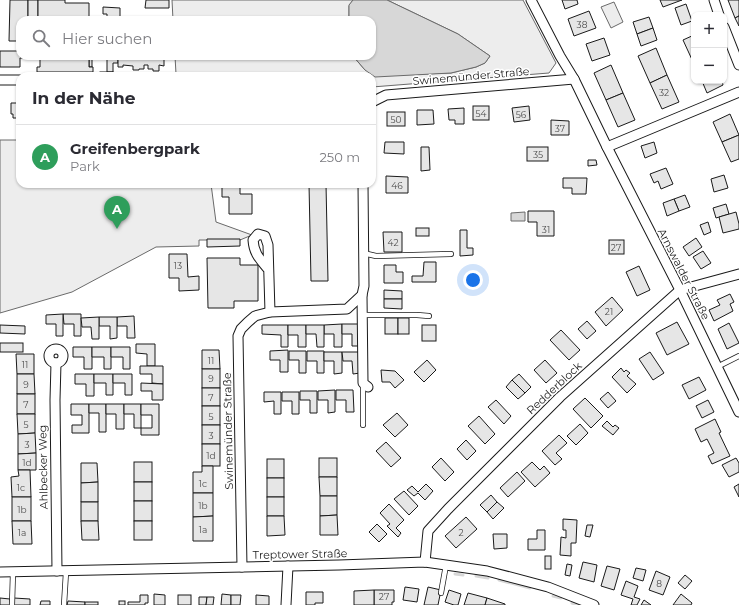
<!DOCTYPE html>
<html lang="de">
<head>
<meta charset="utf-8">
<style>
	:root { --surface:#fff; --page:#f7f7f7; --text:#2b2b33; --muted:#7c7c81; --line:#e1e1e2; --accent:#b45309 }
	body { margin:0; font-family:Montserrat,sans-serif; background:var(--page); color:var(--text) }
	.controls { position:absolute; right:12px; top:12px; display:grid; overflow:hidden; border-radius:8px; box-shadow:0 1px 3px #0004 }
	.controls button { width:36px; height:36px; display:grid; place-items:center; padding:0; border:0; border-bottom:1px solid var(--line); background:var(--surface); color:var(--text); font:20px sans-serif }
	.you { position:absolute; left:473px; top:280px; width:14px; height:14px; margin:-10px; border:3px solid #fff; border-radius:50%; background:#1a73e8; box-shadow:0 0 0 6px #1a73e833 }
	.badge { display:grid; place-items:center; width:26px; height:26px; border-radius:50%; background:var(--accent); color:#fff; font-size:13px; font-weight:700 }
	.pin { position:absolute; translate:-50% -33px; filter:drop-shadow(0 1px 2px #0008) }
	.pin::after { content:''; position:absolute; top:21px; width:14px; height:12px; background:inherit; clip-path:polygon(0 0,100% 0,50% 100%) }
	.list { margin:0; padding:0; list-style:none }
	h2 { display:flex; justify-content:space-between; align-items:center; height:52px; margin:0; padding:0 16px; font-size:17px }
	h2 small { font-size:13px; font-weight:400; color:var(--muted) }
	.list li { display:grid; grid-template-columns:26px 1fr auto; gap:12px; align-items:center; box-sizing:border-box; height:64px; padding:0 16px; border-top:1px solid var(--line) }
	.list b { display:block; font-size:15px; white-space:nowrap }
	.list p { margin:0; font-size:13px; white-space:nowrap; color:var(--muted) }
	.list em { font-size:13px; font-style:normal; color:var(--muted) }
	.icon { flex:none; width:22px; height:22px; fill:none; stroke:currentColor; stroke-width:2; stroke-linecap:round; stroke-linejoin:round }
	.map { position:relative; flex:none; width:739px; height:605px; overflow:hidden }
	.search { position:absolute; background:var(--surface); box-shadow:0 1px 3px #0004; left:16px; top:16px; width:360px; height:44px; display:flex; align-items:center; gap:10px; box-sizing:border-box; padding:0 14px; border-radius:12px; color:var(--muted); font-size:15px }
	.panel { position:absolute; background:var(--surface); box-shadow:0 1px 3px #0004; left:16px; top:72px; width:360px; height:116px; border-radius:12px }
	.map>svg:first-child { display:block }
	.built { fill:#ededed; stroke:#6a6a6a }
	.water { fill:#d7d7d7; stroke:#6a6a6a }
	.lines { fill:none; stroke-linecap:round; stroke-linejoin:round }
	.stream { stroke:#d7d7d7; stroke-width:3 }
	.building { fill:#e6e6e6; stroke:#1a1a1a }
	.service-casing { stroke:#1a1a1a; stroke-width:6 }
	.minor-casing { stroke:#1a1a1a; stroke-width:11 }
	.service { stroke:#fff; stroke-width:4.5 }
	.minor { stroke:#fff; stroke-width:9 }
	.labels { text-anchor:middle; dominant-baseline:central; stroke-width:3; stroke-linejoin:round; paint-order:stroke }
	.number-label { font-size:9px; fill:#4d4d4d }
	.street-label { font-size:11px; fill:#1a1a1a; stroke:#fff }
</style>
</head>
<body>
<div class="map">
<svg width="739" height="605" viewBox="0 0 739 605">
	<rect width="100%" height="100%" fill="#fff"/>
	<g class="built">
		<polygon points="172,0 353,0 349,6 349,20 173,20"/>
		<polygon points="387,0 523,0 556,63 549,73 372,87 372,76 174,76 176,74 175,56 353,56 365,70 420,74 451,73 476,67 485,63 490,56 458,34"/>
		<polygon points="614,2 623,22 611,28 601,7"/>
		<polygon points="0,140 20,140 20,184 211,184 216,222 252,235 240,240 199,240 199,246 156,247 72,292 0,313"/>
	</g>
	<g class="water">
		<polygon points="353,0 387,0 458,34 490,56 485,63 476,67 451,73 375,77 365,70 353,56 372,56 372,20 349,20 349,5"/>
		<polygon points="525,212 525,221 511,221 511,213"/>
	</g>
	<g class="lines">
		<g class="stream">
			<polyline points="455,574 463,575"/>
			<polyline points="476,576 488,578"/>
			<polyline points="499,580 530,588"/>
			<polyline points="553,596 561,598"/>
			<polyline points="572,603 577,605"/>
		</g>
	</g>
	<g class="building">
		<polygon points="10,0 28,0 28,20 20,20 20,41 9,41"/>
		<rect x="28" y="0" width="10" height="20"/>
		<polygon points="38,0 65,0 65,3 89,3 89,20 38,20"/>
		<polygon points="146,0 169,0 169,8 145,8"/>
		<polygon points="562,0 577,0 578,4 565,9"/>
		<polygon points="660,0 682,0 663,7"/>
		<polygon points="728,0 739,0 739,16 735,18"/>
		<polygon points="686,4 692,21 681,25 675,8"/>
		<polygon points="103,7 120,8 120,20 107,20 107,14 103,14"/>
		<polygon points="589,11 596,28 574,36 568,19"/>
		<polygon points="739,16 739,26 735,18"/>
		<polygon points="649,17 653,28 637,34 633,22"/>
		<polygon points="653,28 657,40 641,46 637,34"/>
		<polygon points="694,35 694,64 683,40"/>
		<polygon points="604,38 610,55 592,61 586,44"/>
		<polygon points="656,48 667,75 650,83 638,56"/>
		<polygon points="0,51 20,51 20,56 23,56 23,58 20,58 20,67 0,67"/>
		<polygon points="40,56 92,56 92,67 89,67 89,57 40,57"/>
		<polygon points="103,56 118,56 118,63 113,63 113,72 107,72 107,57 103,57"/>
		<polygon points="118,56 164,56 164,66 159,65 159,71 153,71 153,69 148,69 148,65 144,65 144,69 139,69 139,70 133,70 133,66 123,65 123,67 118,67"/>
		<polygon points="40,57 89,57 89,67 93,67 93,72 37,72 37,67 40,67"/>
		<polygon points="611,65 623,93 606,100 594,73"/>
		<rect x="100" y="72" width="13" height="4"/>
		<polygon points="667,75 679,102 662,109 650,83"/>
		<polygon points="702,81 722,81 723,85 707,93"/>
		<polygon points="623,93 635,120 618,127 606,100"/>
		<polygon points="11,103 20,103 20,117 18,117 18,118 13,118 13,114 11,114"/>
		<rect x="473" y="106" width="16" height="14"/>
		<polygon points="529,106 530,120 514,122 512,108"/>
		<polygon points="464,108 464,124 455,124 455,120 449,120 448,109"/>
		<polygon points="417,110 433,110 434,124 417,125"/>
		<rect x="387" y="112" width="18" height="14"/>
		<polygon points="730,114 739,135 722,142 713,122"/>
		<polygon points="551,120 569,121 569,135 551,135"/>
		<polygon points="739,135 739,159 731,162 722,142"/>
		<polygon points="385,142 404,142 404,154 384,153"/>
		<polygon points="654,142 657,153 645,158 641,146"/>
		<polygon points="421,147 429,147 430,170 421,171"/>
		<rect x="527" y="147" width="21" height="14"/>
		<polygon points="588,160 596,160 597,165 588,166"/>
		<polygon points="666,168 673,184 661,189 658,181 654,183 650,174"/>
		<polygon points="724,175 728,188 714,192 711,179"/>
		<polygon points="386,176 408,177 408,193 386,193"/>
		<polygon points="563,178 587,178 586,194 572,194 572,188 563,188"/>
		<polygon points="222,184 240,184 240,194 252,194 252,214 229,214 229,197 222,197"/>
		<polygon points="309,184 326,184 328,281 311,281"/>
		<polygon points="685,195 690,207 679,211 674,199"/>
		<polygon points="674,199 679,211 667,216 663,203"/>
		<polygon points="726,204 729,214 716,218 713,208"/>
		<polygon points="528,211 554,211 554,236 537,236 537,222 528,222"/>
		<polygon points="736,212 739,224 739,229 723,233 719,217"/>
		<polygon points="708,222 711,232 704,235 700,225"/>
		<rect x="416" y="228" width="13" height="8"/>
		<polygon points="460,230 467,230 467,248 473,248 473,255 460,256"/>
		<polygon points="383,232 402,232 402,252 384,252"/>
		<polygon points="696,238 702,247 689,256 683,247"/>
		<polygon points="207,239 240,239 240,246 207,247"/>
		<rect x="609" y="240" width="15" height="14"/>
		<polygon points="703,251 711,263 701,269 693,257"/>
		<polygon points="169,254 187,254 188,277 199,276 199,290 179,291 179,278 169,278"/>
		<polygon points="207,258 240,258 240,265 258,265 258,301 234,301 234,308 208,308"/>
		<polygon points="424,262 436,262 436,282 412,282 412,276 423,276"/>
		<polygon points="384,265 396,265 396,272 403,272 403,283 384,283"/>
		<polygon points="639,266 650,290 637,296 626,272"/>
		<polygon points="384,290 402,291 402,299 384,299"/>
		<polygon points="730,294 734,302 730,304 733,311 714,321 709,310 720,305 717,300"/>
		<polygon points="612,297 623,310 606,326 595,312"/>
		<polygon points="384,299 402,299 402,309 384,308"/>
		<polygon points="63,314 81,314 81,336 74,336 74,324 64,324"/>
		<polygon points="63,314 63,336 56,336 56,324 46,324 46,315"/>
		<polygon points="134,316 135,338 127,338 127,326 117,326 117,317"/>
		<polygon points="99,317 117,317 117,338 110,339 110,326 99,326"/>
		<polygon points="99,317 99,339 92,339 91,327 82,327 81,318"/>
		<rect x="385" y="318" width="13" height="16"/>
		<rect x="398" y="318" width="11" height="16"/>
		<polygon points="587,321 596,331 587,339 578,329"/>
		<polygon points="677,322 689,344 667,355 656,333"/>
		<polygon points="729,323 739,343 727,349 718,329"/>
		<polygon points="342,324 342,347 334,347 334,334 324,334 324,325"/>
		<polygon points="342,324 359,324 360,346 352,346 352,334 342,334"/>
		<polygon points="0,325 25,326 25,334 0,333"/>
		<polygon points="262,325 288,325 288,347 281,347 281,335 262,334"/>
		<polygon points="288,325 306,325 306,347 298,347 298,335 288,335"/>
		<polygon points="306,325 324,325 324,347 317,347 316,334 306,334"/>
		<rect x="422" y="325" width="14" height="16"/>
		<polygon points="561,330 580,350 569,360 550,340"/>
		<rect x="0" y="343" width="23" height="9"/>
		<polygon points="136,344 155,344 155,366 147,366 147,354 136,353"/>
		<polygon points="73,347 92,347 92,369 84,369 84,357 73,357"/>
		<polygon points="92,347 111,347 111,369 104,369 104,357 92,357"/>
		<polygon points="111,347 130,347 130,369 123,369 123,357 111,357"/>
		<polygon points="202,350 219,350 220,369 202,369"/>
		<polygon points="288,350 288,372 280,372 280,360 270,360 270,351"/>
		<polygon points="289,351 306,351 306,373 299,373 299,360 289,360"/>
		<polygon points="307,351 324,351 324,373 317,373 317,361 307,361"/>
		<polygon points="324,352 342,352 342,373 334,374 334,361 324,361"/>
		<polygon points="342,352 360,352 360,373 353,374 352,361 343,361"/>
		<polygon points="650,352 664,373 653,380 639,359"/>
		<polygon points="16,354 34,354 34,374 17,374"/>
		<polygon points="427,360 436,370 424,382 414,372"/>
		<polygon points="545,360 557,373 546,383 534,370"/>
		<polygon points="140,366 163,366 163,384 152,383 152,374 140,374"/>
		<polygon points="621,368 624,372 626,370 630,373 627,376 636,384 627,393 612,377"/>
		<rect x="202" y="369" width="18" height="19"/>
		<polygon points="381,370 395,371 404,380 395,388 390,382 382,382"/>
		<polygon points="17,374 34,374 35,394 17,394"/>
		<polygon points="75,374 94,374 94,396 86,396 86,384 75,384"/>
		<polygon points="94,374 113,374 113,395 106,395 106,383 94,383"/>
		<polygon points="113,374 132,374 132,395 125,395 125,383 113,383"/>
		<polygon points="519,374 531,387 525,393 512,380"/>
		<polygon points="699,377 706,390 689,399 682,385"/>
		<polygon points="512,380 525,393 518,399 506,387"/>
		<polygon points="141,383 163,384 163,400 152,400 152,391 141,391"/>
		<rect x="202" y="388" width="18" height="18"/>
		<polygon points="335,390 335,412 328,413 328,400 318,400 318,391"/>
		<polygon points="336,390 353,390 354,412 346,412 346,400 336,400"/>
		<polygon points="300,391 317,391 317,413 310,413 310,400 300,400"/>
		<polygon points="264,392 281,392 281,414 274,414 274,401 264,402"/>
		<polygon points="282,392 299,392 299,414 292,414 292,401 282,401"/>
		<polygon points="608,392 616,401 608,408 600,399"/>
		<rect x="17" y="394" width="18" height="20"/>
		<polygon points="585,398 603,416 591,428 573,409"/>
		<polygon points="496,400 511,416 504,424 488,407"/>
		<polygon points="708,400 714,412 702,418 696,406"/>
		<polygon points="71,404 89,404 89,433 72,433 72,425 82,425 82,415 71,415"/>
		<polygon points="89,404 106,404 106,432 99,432 99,413 89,413"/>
		<polygon points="106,404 124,404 124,429 116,429 116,414 106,414"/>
		<polygon points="124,404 141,404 141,428 134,428 134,414 124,414"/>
		<polygon points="141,404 159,404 159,435 141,435 141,428 152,428 152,415 141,415"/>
		<rect x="202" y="406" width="18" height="19"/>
		<polygon points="397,413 408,425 395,437 383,425"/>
		<polygon points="17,414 35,414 35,433 18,434"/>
		<polygon points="479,416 495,434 485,444 468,426"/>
		<polygon points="715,419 721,432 719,433 730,456 712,464 708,456 714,453 707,439 701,442 695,429"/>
		<polygon points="607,421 613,427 615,425 619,428 613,435 602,426"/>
		<polygon points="580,424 588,433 576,445 567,436"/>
		<rect x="202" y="425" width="18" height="19"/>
		<polygon points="35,433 36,453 18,454 18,434"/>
		<polygon points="559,435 567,443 556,453 562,459 555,465 542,451"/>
		<polygon points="466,440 476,451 467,460 457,449"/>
		<polygon points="386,442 401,458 391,467 376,451"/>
		<rect x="202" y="444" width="18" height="22"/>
		<polygon points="36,453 36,470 18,470 18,454"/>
		<rect x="319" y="458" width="18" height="19"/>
		<polygon points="441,458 454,472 445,481 432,467"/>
		<polygon points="736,458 739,463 739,472 729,477 722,465"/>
		<rect x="267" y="459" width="17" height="19"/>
		<rect x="134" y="462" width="18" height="20"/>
		<polygon points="532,462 540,470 544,466 550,473 535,487 521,472"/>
		<polygon points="81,463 97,463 98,482 81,483"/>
		<polygon points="202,466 213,466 213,493 193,493 193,472 202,472"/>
		<polygon points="18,470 30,470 31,497 12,497 11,477 19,476"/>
		<polygon points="517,472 525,481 508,497 500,488"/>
		<polygon points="319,477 337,477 337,496 320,496"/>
		<rect x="267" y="478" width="17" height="19"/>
		<polygon points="98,482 98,502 81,502 81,483"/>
		<rect x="134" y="482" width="18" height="19"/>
		<polygon points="426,484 433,491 425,500 418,493 414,496 407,490 412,486 418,492"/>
		<polygon points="739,484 739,497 734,487"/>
		<polygon points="404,491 418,506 409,515 394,499"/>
		<polygon points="193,493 213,493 213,516 193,517"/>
		<polygon points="491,495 497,502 487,512 480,505"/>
		<polygon points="320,496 337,496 337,515 320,516"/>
		<rect x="12" y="497" width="19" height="24"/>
		<rect x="267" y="497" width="17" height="19"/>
		<rect x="134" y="501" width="18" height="20"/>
		<rect x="81" y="502" width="17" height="19"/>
		<polygon points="497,502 504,508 493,519 487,512"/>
		<polygon points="389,504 404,520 396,528 401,533 398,537 387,526 390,524 380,513"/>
		<polygon points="337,515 338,535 320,535 320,516"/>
		<polygon points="213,516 213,541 193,541 193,517"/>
		<polygon points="267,516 284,516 285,535 267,536"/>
		<polygon points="466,517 477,529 456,548 445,536"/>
		<polygon points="563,519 577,520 576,543 571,543 571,556 560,555 561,537 566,538 566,530 563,530"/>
		<polygon points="12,521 31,521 32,544 13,544"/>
		<polygon points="81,521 98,521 99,540 82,540"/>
		<rect x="134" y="521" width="18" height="19"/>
		<polygon points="377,524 387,534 379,542 369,532"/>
		<polygon points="587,525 593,525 590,537 585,536"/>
		<polygon points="537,530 545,530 545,550 528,550 528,539 537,539"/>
		<polygon points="493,534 507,534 507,548 494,549"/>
		<rect x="545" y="556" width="6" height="13"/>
		<polygon points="583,562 597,565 594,582 579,578"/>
		<polygon points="567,564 572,565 570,576 565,575"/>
		<polygon points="607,566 620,569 614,590 601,586"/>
		<polygon points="636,568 646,570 643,581 633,578"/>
		<polygon points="656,571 670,577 663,595 649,590"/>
		<polygon points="685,575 692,581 685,589 678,583"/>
		<polygon points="626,581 638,586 634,597 640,599 637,605 631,605 633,599 621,595"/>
		<polygon points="405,587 419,589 417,602 403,600"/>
		<polygon points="428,587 441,590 438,605 424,605"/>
		<polygon points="374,590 394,590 394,602 392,602 392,605 374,605"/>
		<polygon points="374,590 374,605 354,605 354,591"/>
		<polygon points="449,590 461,594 458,605 454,605 445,602"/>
		<polygon points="306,592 323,592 323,603 315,603 315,605 306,605"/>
		<polygon points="468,593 487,598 485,605 464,605"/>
		<polygon points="154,594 165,595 165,605 154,605"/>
		<polygon points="222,594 231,595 231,605 221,605"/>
		<polygon points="681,594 692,603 691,605 673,605"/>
		<polygon points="140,595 148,595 148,603 145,603 145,605 128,605 128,602 140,602"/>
		<rect x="178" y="595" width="13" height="10"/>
		<polygon points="231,595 241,595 240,605 231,605"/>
		<polygon points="256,595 269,596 269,605 256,605"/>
		<polygon points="199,597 207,597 206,605 199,605"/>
		<polygon points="207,597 214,597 213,605 206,605"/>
		<polygon points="0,598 10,599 10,605 0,605"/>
		<polygon points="14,598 30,599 30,605 14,605"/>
		<polygon points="487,598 505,604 505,605 485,605"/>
		<polygon points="644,600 651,605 641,605"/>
		<polygon points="41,601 50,601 50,605 40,605"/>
		<polygon points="68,601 85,602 85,605 67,605"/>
		<rect x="119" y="601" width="6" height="4"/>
		<rect x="85" y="602" width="13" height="3"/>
	</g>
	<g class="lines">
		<defs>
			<g id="service">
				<polyline points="363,253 376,256 451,254"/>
				<polyline points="363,315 417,315 429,316"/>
				<polyline points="717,367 739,356"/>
				<polyline points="363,384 363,425"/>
				<polyline points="441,593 446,565"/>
				<polyline points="12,605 13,572"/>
				<polyline points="64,605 66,572"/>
			</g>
			<g id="minor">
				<polyline points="531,0 560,56 574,79 607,147 680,290 739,412"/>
				<polyline points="714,0 719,15"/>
				<polyline points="724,27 739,65"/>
				<polyline points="0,80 20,80"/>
				<polyline points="372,102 386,95 574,79"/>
				<polyline points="607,147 739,92"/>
				<path d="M268,269C260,259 254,254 253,240L258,234L265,236L268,245L270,312"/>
				<polyline points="362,295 363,383 368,387"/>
				<circle cx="56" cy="356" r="7"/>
				<polyline points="56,363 55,400 57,571"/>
				<polyline points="425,562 428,531 448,509 560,397 680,290 739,274"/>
				<polyline points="242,567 238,336 241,329 248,322 255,316 270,312 347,309 362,295 364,286 363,184"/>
				<polyline points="0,572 339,565 425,562 487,571 548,587 594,605"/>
				<polyline points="286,605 288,566"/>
			</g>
		</defs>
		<use href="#service" class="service-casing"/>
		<use href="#minor" class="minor-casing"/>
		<use href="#service" class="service"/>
		<use href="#minor" class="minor"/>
	</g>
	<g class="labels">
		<g class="number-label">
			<text x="582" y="24">38</text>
			<text x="664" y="92">32</text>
			<text x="481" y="113">54</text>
			<text x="521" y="114">56</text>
			<text x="396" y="119">50</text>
			<text x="560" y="128">37</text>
			<text x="538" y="154">35</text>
			<text x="397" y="185">46</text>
			<text x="546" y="229">31</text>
			<text x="393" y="242">42</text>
			<text x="616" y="247">27</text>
			<text x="178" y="265">13</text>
			<text x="609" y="311">21</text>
			<text x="211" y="360">11</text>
			<text x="25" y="364">11</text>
			<text x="211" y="378">9</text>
			<text x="26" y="384">9</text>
			<text x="211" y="397">7</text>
			<text x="26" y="404">7</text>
			<text x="211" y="416">5</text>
			<text x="26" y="424">5</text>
			<text x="211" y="435">3</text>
			<text x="27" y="444">3</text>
			<text x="211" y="455">1d</text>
			<text x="27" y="462">1d</text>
			<text x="203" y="483">1c</text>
			<text x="21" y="487">1c</text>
			<text x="203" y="505">1b</text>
			<text x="22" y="509">1b</text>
			<text x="203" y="529">1a</text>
			<text x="22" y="532">1a</text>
			<text x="461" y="532">2</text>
			<text x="659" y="583">8</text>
			<text x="384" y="596">27</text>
		</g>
		<g class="street-label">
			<text transform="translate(471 76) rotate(-5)">Swinemünder Straße</text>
			<text transform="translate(684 274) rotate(63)">Arnswalder Straße</text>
			<text transform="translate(554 388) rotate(-43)">Redderblock</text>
			<text transform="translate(228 431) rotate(-91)">Swinemünder Straße</text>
			<text transform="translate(43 467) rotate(-91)">Ahlbecker Weg</text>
			<text transform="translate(300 554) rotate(-1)">Treptower Straße</text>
		</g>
	</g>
</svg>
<div class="controls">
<button>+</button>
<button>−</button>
</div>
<div class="you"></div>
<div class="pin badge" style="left:117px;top:229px;background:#2e9e5b">A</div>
<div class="search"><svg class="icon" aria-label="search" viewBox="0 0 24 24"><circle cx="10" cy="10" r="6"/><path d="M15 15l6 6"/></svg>Hier suchen</div>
<section class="panel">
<h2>In der Nähe<small></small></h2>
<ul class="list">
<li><span class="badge" style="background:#2e9e5b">A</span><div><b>Greifenbergpark</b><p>Park</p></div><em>250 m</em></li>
</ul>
</section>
</div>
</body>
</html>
